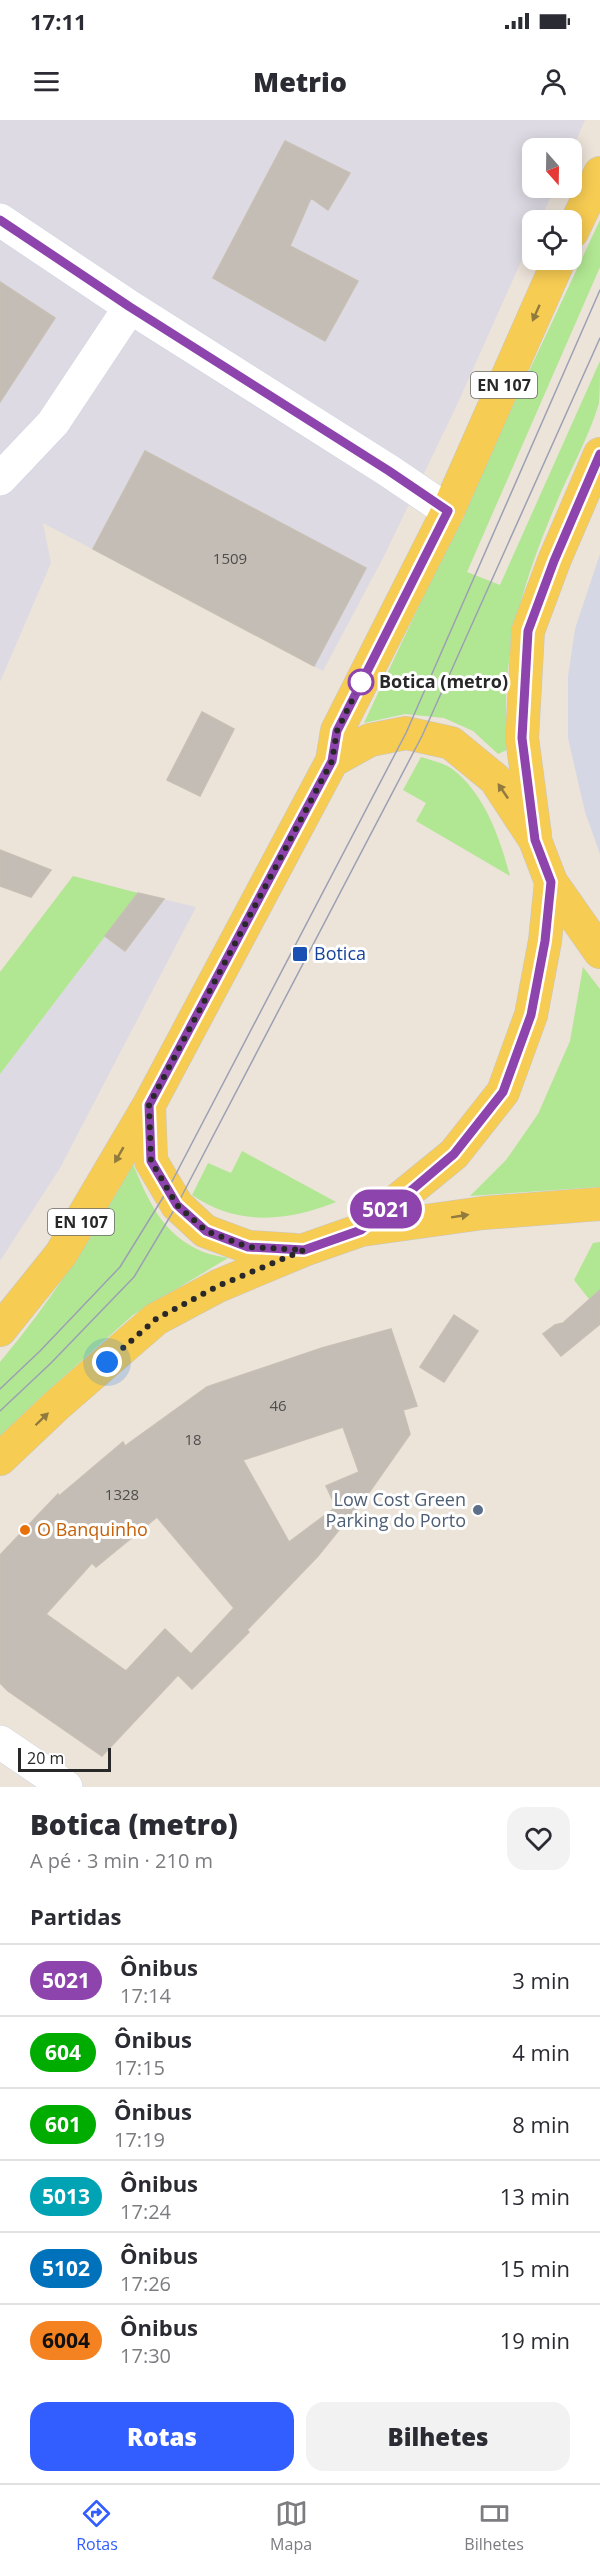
<!DOCTYPE html>
<html lang="pt">
<head>
<meta charset="utf-8">
<style>
	:root { --surface:#fff; --page:#f2f2f3; --text:#2b2b33; --muted:#7c7c81; --line:#e1e1e2; --accent:#335eff }
	body { margin:0; font-family:"Open Sans",sans-serif; background:var(--page); color:var(--text); height:100vh; display:flex; flex-direction:column; font-size:22px; white-space:nowrap }
	* { box-sizing:border-box; margin:0 }
	p { font-size:20px; color:var(--muted) }
	.icon { flex:none; width:33px; height:33px; fill:none; stroke:currentColor; stroke-width:2; stroke-linecap:round; stroke-linejoin:round }
	.map { position:relative; height:1667px; overflow:hidden }
	.sheet { display:flex; flex-direction:column; background:var(--surface); flex:1 }
	.sheet>* { flex:none }
	.badge { padding:0 12px; border-radius:20px; font-size:21px; line-height:39px }
	.needle { width:39px; rotate:160deg }
	.buttons { position:absolute; left:522px; top:18px; display:grid; gap:12px }
	.buttons a { display:grid; place-items:center; width:60px; height:60px; border-radius:12px; background:var(--surface); box-shadow:0 3px 15px #0003; font-size:30px }
	.scale { position:absolute; left:18px; bottom:15px; width:93px; box-sizing:border-box; padding-left:6px; border:3px solid #282828; border-top:0; font-size:16px; line-height:21px; white-space:nowrap; color:#282828; -webkit-text-stroke:4px #fff; paint-order:stroke }
	.you { position:absolute; width:30px; height:30px; margin:-15px; border:4px solid #fff; border-radius:50%; background:#1a73e8; box-shadow:0 0 0 9px #1a73e833 }
	.map>.badge { position:absolute; translate:-50% -50%; box-shadow:0 0 0 3px #fff }
	h2 { padding:0 30px; font-size:22px; line-height:54px }
	.round { display:grid; place-items:center; flex:none; width:63px; height:63px; border-radius:18px; background:var(--page) }
	.head { display:flex; align-items:center; justify-content:space-between; height:102px; padding:0 30px }
	h1 { font-size:28px; font-weight:800; line-height:45px }
	.action { display:flex; gap:12px; margin-top:auto; padding:12px 30px }
	.action a { flex:1; height:69px; border-radius:18px; background:var(--accent); color:#fff; font-size:24px; font-weight:800; line-height:69px; text-align:center }
	.action a+a { background:var(--page); color:var(--text) }
	ul { padding:0; list-style:none }
	li { display:flex; align-items:center; gap:18px; height:72px; padding:0 30px; border-top:2px solid var(--line) }
	li div { flex:1 }
	li b { display:block; font-size:22px }
	li em { font-style:normal }
	li .badge { min-width:66px; font-weight:700; text-align:center }
	.status { display:flex; justify-content:space-between; align-items:center; height:42px; padding:0 30px; background:var(--surface); direction:ltr }
	.status svg { height:16px; fill:currentColor }
	header { display:flex; justify-content:space-between; align-items:center; height:78px; padding:0 30px; background:var(--surface); font-size:27px; font-weight:800 }
	.dock { display:flex; justify-content:space-around; align-items:center; height:84px; border-top:2px solid var(--line); background:var(--surface); font-size:16px; color:var(--muted) }
	.dock a { display:grid; justify-items:center; gap:3px }
	.dock .current { color:var(--accent) }
	.map>svg:first-child { display:block }
</style>
</head>
<body>
<div class="status"><b>17:11</b><svg viewBox="0 0 49 12"><path d="M0 12V9h3v3zM5 12V6h3v6zM10 12V3h3v9zM15 12V0h3v12zM26 1h20v11H26zM47 4h2v5h-2z"/></svg></div>
<header><svg class="icon" aria-label="menu" viewBox="0 0 24 24"><path d="M4 6h16M4 12h16M4 18h16"/></svg>Metrio<svg class="icon" aria-label="person" viewBox="0 0 24 24"><circle cx="12" cy="8" r="4"/><path d="M4 21q1-7 8-7t8 7"/></svg></header>
<div class="map">
<svg width="600" height="1667" viewBox="0 0 600 1667">
	<rect width="100%" height="100%" fill="#ece3d9"/>
	<path fill="#dddae3" d="M0,0H585L572,30V28H532V68H555L540,100H532V117L456,287L384,436L323,551L43,403L51,443L0,562Z
		M138,773L196,787L60,1048L0,1141V954Z"/>
	<path fill="#d5d8e4" d="M600,434V734L585,692L568,618V556L575,509Z"/>
	<path fill="#b1e692" d="M600,100V147L467,452L500,465L600,241C600,254 600,271 599,283C590,315 569,352 556,384C523,461 497,544 509,629L498,634L473,611L444,598L405,594L364,603Z
		M421,637C430,640 443,643 451,648C484,672 500,718 510,756L416,701L426,683L403,670Z
		M73,756L138,773L0,954V852Z
		M583,847L600,869V1067L470,1076L506,1040L538,994L570,921Z
		M242,1031L336,1082C286,1102 237,1106 192,1075L208,1043L231,1053Z
		M133,1044C148,1080 162,1114 201,1131C209,1135 220,1136 228,1138L133,1195L41,1277L0,1316V1242C52,1180 94,1114 133,1044Z
		M600,1122V1193L574,1160L593,1123Z"/>
	<path fill="#c3bdb6" stroke="#c7bfb3" stroke-width="1.5" fill-rule="evenodd" d="M285,21L350,53L328,90L311,78L290,126L358,161L325,221L213,158Z
		M0,162L55,198L0,282Z
		M145,331L366,448L314,546L93,429Z
		M202,592L234,609L200,676L167,660Z
		M0,730L51,750L31,777L0,766Z
		M138,773L164,779L125,831L105,816Z
		M600,1170V1204L561,1236L543,1214L555,1205L563,1203Z
		M454,1195L478,1211L444,1262L420,1247Z
		M391,1209L417,1286L403,1290L410,1314L368,1374L318,1436L247,1510L249,1512L192,1569L178,1555L102,1636L8,1571L0,1563V1435L58,1374L59,1376L123,1322L125,1326L207,1267L322,1228ZM343,1307L359,1352L326,1366L336,1387L289,1422L243,1340ZM157,1397L234,1488L191,1534L165,1509L126,1551L46,1494L92,1443L96,1447Z"/>
	<g fill="none" stroke-linecap="round" stroke-linejoin="round">
		<g stroke="#ced3e2" stroke-width="34">
			<path id="minor" d="M0,100L130,187L389,351L448,391
				M0,359L53,303L130,187
				M0,1622L66,1667"/>
		</g>
		<g stroke="#c7c7c7" stroke-width="34">
			<path id="major" d="M572,112L600,53
				M535,715L522,618L528,511L554,441L600,334
				M551,762L600,832
				M149,985L151,1041L177,1085L205,1111L248,1127L295,1130
				M361,1110L483,1093L600,1084
				M0,1210L61,1134L149,985L332,641L337,611L448,391L559,140
				M0,1339L57,1285L156,1199L218,1166L304,1130L361,1110L454,1034L503,972L531,895L545,821L551,762L535,720L495,659L451,623L406,613L370,620L332,641"/>
		</g>
		<use href="#minor" stroke="#fff" stroke-width="33"/>
		<use href="#major" stroke="#f7cc53" stroke-width="33"/>
		<path stroke="#9ca0b4" stroke-width="1.5" d="M0,1269L40,1231L120,1147L167,1071L406,613L600,170
			M0,1291L51,1243L134,1157L177,1085L422,616L600,218"/>
	</g>
	<defs><path id="oneway-solid" d="M-6-.8H1V-3.2L6.5 0L1 3.2V.8H-6Z" transform="scale(1.5)"/></defs>
	<g fill="#907a3e">
		<use href="#oneway-solid" transform="translate(536 193) rotate(114)"/>
		<use href="#oneway-solid" transform="translate(503 671) rotate(-124)"/>
		<use href="#oneway-solid" transform="translate(119 1035) rotate(120)"/>
		<use href="#oneway-solid" transform="translate(460 1096) rotate(-9)"/>
		<use href="#oneway-solid" transform="translate(42 1299) rotate(-44)"/>
	</g>
	<g fill="none" stroke-linecap="round" stroke-linejoin="round">
		<g stroke="#fff" stroke-width="14">
			<path id="line" d="M0,100L130,187L389,351L448,391L337,611L332,641L149,985L151,1041L177,1085L206,1111L248,1127L304,1130L361,1110L414,1068L454,1034L503,972L531,895L545,821L551,762L535,720L522,618L528,511L554,441L600,334"/>
		</g>
		<use href="#line" stroke="#8e44ad" stroke-width="9"/>
		<path stroke="#282828" stroke-width="6" stroke-dasharray="0 10.8" d="M107,1242L156,1199L218,1166L304,1130L248,1127L206,1111L177,1085L151,1041L149,985L332,641L337,611L361,562"/>
	</g>
	<circle fill="#fff" stroke="#8e44ad" stroke-width="3" cx="361" cy="562" r="12"/>
	<rect fill="#1a4fb4" stroke="#fff" stroke-width="2" x="292" y="826" width="16" height="16" rx="3"/>
	<circle fill="#5c6f8a" stroke="#fff" stroke-width="2" cx="478" cy="1390" r="6"/>
	<circle fill="#e8710a" stroke="#fff" stroke-width="2" cx="25" cy="1410" r="6"/>
	<g text-anchor="middle" stroke-width="6" stroke-linejoin="round" paint-order="stroke">
		<g font-size="15" fill="#4f4d4c">
			<text x="230" y="444">1509</text>
			<text x="278" y="1291">46</text>
			<text x="193" y="1325">18</text>
			<text x="122" y="1380">1328</text>
		</g>
		<g fill="#fff" stroke="#686868" stroke-width="1.5">
			<rect x="471" y="252" width="66" height="26" rx="4.5"/>
			<rect x="48" y="1089" width="66" height="26" rx="4.5"/>
		</g>
		<g font-size="16" font-weight="bold" fill="#282828">
			<text x="504" y="271">EN 107</text>
			<text x="81" y="1108">EN 107</text>
		</g>
		<g font-size="18" font-weight="bold" fill="#282828" stroke="#fff" text-anchor="start">
			<text x="379" y="568">Botica (metro)</text>
		</g>
		<g font-size="18" fill="#164399" stroke="#fff" text-anchor="start">
			<text x="314" y="840">Botica</text>
		</g>
		<g font-size="18" fill="#4e5e75" stroke="#fff" text-anchor="end">
			<text x="466" y="1386">Low Cost Green<tspan x="466" dy="21">Parking do Porto</tspan></text>
		</g>
		<g font-size="18" fill="#c56008" stroke="#fff" text-anchor="start">
			<text x="37" y="1416">O Banquinho</text>
		</g>
	</g>
</svg>
<div class="buttons">
<a><svg class="needle" viewBox="-14 -14 28 28"><path d="M0-13l5 13h-10z" fill="#e53935"/><path d="M0 13l5-13h-10z" fill="#7c7c81"/></svg></a>
<a><svg class="icon" aria-label="locate" viewBox="0 0 24 24"><circle cx="12" cy="12" r="6"/><path d="M12 2v4M12 18v4M2 12h4M18 12h4"/></svg></a>
</div>
<div class="scale">20 m</div>
<div class="you" style="left:107px;top:1242px"></div>
<b class="badge" style="left:386px;top:1089px;background:#8e44ad;color:#fff">5021</b>
</div>
<section class="sheet">
<div class="head"><div><h1>Botica (metro)</h1><p>A pé · 3 min · 210 m</p></div><a class="round"><svg class="icon" aria-label="heart" viewBox="0 0 24 24"><path d="M12 20l-8-8c-3-5 5-10 8-4 3-6 11-1 8 4z"/></svg></a></div>
<h2>Partidas</h2>
<ul>
<li><span class="badge" style="background:#8e44ad;color:#fff">5021</span><div><b>Ônibus</b><p>17:14</p></div><em>3 min</em></li>
<li><span class="badge" style="background:#00ac00;color:#fff">604</span><div><b>Ônibus</b><p>17:15</p></div><em>4 min</em></li>
<li><span class="badge" style="background:#00ac00;color:#fff">601</span><div><b>Ônibus</b><p>17:19</p></div><em>8 min</em></li>
<li><span class="badge" style="background:#00a3b4;color:#fff">5013</span><div><b>Ônibus</b><p>17:24</p></div><em>13 min</em></li>
<li><span class="badge" style="background:#0072bc;color:#fff">5102</span><div><b>Ônibus</b><p>17:26</p></div><em>15 min</em></li>
<li><span class="badge" style="background:#f58220;color:#111">6004</span><div><b>Ônibus</b><p>17:30</p></div><em>19 min</em></li>
</ul>
<div class="action"><a>Rotas</a><a>Bilhetes</a></div>
</section>
<nav class="dock">
<a class="current"><svg class="icon" aria-label="directions" viewBox="0 0 24 24"><path d="M12 3l9 9-9 9-9-9zM9 14v-3h6M13 9l2 2-2 2"/></svg>Rotas</a>
<a><svg class="icon" aria-label="map" viewBox="0 0 24 24"><path d="M3 6l6-2 6 2 6-2v14l-6 2-6-2-6 2zM9 4v14M15 6v14"/></svg>Mapa</a>
<a><svg class="icon" aria-label="tickets" viewBox="0 0 24 24"><path d="M3 7h18v10H3zM15 7v10"/></svg>Bilhetes</a>
</nav>
</body>
</html>
